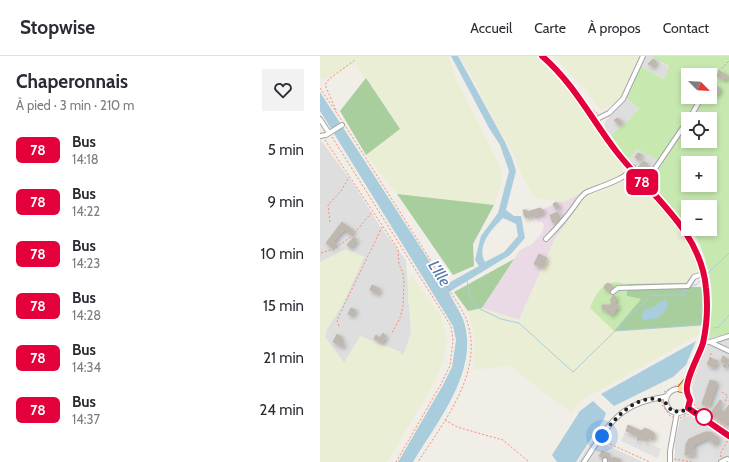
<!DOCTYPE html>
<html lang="fr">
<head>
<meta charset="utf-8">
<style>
	:root { --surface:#fff; --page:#f2f2f3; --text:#2b2b33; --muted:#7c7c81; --line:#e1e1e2 }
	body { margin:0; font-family:Cabin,sans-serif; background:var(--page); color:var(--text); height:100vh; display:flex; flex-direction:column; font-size:15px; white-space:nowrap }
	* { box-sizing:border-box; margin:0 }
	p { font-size:13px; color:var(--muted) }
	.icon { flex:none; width:22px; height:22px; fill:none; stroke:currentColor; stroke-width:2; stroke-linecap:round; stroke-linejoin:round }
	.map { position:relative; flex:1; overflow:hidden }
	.details { display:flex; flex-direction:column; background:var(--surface); width:320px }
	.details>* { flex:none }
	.badge { padding:0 8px; border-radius:6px; font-size:14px; line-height:26px }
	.needle { width:26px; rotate:114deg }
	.controls { position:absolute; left:361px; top:12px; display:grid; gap:8px }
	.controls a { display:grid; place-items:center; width:36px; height:36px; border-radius:0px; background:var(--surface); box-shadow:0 2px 6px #0003; font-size:20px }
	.you { position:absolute; width:20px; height:20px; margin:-10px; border:3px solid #fff; border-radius:50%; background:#1a73e8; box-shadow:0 0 0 6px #1a73e833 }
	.map>.badge { position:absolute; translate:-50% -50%; box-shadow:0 0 0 2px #fff }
	.round { display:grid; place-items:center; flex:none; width:42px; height:42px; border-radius:0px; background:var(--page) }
	.overview { display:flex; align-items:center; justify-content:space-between; height:68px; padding:0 16px }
	h1 { font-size:19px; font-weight:700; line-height:30px }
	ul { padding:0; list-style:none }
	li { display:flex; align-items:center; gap:12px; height:52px; padding:0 16px }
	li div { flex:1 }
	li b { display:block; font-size:15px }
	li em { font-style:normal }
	li .badge { min-width:44px; font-weight:700; text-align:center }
	header { display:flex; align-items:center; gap:24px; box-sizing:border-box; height:56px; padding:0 20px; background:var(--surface); border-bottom:1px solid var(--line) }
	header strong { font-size:19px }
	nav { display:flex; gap:22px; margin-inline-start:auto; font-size:14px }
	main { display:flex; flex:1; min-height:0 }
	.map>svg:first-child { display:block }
</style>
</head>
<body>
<header>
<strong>Stopwise</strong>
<nav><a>Accueil</a><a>Carte</a><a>À propos</a><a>Contact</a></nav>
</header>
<main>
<section class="details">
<div class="overview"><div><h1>Chaperonnais</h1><p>À pied · 3 min · 210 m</p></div><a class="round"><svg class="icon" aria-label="heart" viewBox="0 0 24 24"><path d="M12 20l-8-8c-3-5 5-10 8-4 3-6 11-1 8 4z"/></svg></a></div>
<ul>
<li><span class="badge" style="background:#e4003a;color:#fff">78</span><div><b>Bus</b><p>14:18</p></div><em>5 min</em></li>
<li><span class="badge" style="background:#e4003a;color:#fff">78</span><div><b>Bus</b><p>14:22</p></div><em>9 min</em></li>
<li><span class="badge" style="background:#e4003a;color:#fff">78</span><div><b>Bus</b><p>14:23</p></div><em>10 min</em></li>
<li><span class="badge" style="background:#e4003a;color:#fff">78</span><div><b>Bus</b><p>14:28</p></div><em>15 min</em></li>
<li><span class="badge" style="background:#e4003a;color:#fff">78</span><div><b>Bus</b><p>14:34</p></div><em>21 min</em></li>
<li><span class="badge" style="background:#e4003a;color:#fff">78</span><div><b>Bus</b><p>14:37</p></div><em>24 min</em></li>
</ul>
</section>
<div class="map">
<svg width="409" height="406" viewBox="0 0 409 406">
	<defs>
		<filter id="shadow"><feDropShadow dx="2" dy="2" stdDeviation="2" flood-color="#0004"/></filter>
	</defs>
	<rect width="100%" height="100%" fill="#f1eee8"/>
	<path fill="#dfdede" d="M324,0H331L349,11L344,23L320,10Z
		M305,42L319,53L310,63L291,79L285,72V66Z
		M0,83L35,130L59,169L86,204L91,277L85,295L82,300L80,296L66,290L25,308L5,281L7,273L21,251L44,201L27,193L0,206Z
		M317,93L340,105L326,123L308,104Z
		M409,278V406H355V385L360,364L364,361L370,360L376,348L372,332L388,282Z
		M274,382L282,387L323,406H258Z"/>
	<path fill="#eadae5" d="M259,138L266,139L235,183L199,264L162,252L200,194L212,188L222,177L224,169L221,165L219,167L214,160L224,157L223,154L236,146H243Z"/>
	<path fill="#eaeed4" d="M0,0H128L137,25L181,112L182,124L174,149L77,138L46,99L80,73L35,8L3,24L0,20Z
		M139,0H217L236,16L257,42L302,108V114L299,119L243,146L215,142L205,126L192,95L175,66L156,28Z
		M233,0H321L305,33L298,45L281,55L264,32Z
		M313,120L354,164L364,179L376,201L380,215L367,227L307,228L294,275L379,270V279L260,345L252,357L236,346L190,310L153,314L154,280L148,255L162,252L199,264L235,183L266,139L283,134Z
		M27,193L44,201L21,251L7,273L5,281L24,307L40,280L80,296L82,300L85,295L91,277V258L88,245V224L92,220L121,260L127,281L124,304L113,329L67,406H0V206Z"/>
	<path fill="#c7e9b0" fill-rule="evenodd" d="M331,0H409V278L388,282C390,269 392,255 392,241C392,223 383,187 370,173H390V151H368V170L332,128V123L343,107L317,93L308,104L291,79L310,63L319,53L305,41L320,10L344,23L349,10ZM368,19H390V41H368ZM368,63H390V85H368ZM368,107H390V129H368Z
		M296,226L307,228V240L321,243L294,275L270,252C276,238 280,229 296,226Z"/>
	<path fill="#a8ce9e" d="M46,22L80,73L46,99L20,55Z
		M77,138L174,149L153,188L154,210L133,219Z
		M194,203L162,252L148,255L134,236Z
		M367,227L373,231H383L385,254L383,269L294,275L321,243L307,240V228Z"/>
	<path fill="#e1e1e1" d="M305,376L316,381L315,384L325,389L327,386L341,393L337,402L301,385Z
		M386,394L394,395L393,398L396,399V404L399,401L404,406H379L380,396L385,397Z"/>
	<path fill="#aacddd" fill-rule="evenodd" d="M131,0H138L185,86L192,102L196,115L186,154L194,160H201L205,182L190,199L129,236C133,245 139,254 143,263C161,313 117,366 93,406H78L123,329L132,311L136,284L133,270L0,55V36L125,229L159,210L155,204L161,180L178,157L189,115L180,89L169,72ZM183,162L196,168L198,180L184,196L165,206C156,189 172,173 183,162Z
		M346,243L348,249L343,258L338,262L324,264L321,261L324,254L335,250Z
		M376,285L366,309L353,321L294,350L281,338Z
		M273,345L286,357L284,363L256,406H237L232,399L260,355Z"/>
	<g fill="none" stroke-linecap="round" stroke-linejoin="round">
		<path stroke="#aacddd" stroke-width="1" d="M388,217L409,197
			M147,225L150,240L156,251L181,263L199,267L253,316L295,275L382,269
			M373,229H376L382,223
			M393,272L399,271L409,259
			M296,274L308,259L316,255L331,239H365L364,232"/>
	</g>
	<path fill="#beb8b1" stroke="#c2b7aa" filter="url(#shadow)" d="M333,3L336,5L334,11L328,8Z
		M400,15L409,21L407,23L405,22L404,24L397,20Z
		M396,30L401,33L397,39L393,37Z
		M298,62L302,66L299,69L294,64Z
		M318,97L322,99L318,104L315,101Z
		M323,105L328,108L322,117L317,113Z
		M236,146L240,151L236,153L233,148Z
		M220,152L223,154L224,157L206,162L204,159L203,154H207V156Z
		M238,156L241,164L233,167L230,159Z
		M22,166L34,175L31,179L26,174L22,175L14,185L16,187L12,192L6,187Z
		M34,181L37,184L31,192L27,189Z
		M219,198L227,202L223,212L214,208Z
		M284.5 231a3.5 3.5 0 1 1 7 0a3.5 3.5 0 1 1-7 0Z
		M52,229L60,233L58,238L50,234Z
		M294,239L297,242L294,247L299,250L291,260L289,258L291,256L288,254L286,255L282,253V249H291L292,246L290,244Z
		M31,252L36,254L32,260L28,258Z
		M63,277L66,280L62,287L54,283L56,279L60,282Z
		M17,278L22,281L20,285L24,287L23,291L13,286Z
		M403,300L409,304L406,312L403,310L405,308L401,305Z
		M390,302L398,305L394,312L387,308Z
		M390,324L397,326L389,350L382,348Z
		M400,344L402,346L398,352L404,356L409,349V366L406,369L390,358Z
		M308,369L321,375L325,372L331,375L335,378L333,384L328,382L325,385L321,382L318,385L317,384L318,381L306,375Z
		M385,376H391L399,382L395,389L387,382L373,389L374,399H365L366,388L369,383Z
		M282,395L290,398L287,404L279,400Z
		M294,401L301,404L299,406H289Z"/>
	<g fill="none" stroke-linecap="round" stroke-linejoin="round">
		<g stroke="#a5a5a5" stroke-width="6">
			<path id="minor" d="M0,63L9,77
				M369,63L382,41
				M275,64L289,57L303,43L323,0
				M0,80L6,79L22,69
				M324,129L368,64
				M226,183C239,170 248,160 258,145C261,141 263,138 267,136C278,131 308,123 313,111
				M293,236L298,232L368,230L374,221L383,218
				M383,285L390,286L409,280
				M390,286L409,295
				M346 345a12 12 0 1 1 24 0a12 12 0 1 1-24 0Z
				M368,352L409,380
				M264,406C289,369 297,348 344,341L348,339
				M285,406V404
				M350,406V395L357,356
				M401,406L407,403L409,404"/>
		</g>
		<g stroke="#987405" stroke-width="7">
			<path id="major" d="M222,0C255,29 270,61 296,95C329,139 377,172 386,230C389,251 387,276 380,296C375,310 368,322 367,336
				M360,333L368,323"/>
		</g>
		<path stroke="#f58c74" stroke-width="1" stroke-dasharray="2 2" stroke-linecap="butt" d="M390,29L399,15L409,5
			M0,32L22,65
			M16,54L5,29L9,23L35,4
			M273,54L278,58
			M26,71L132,238C137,246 142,254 146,262C166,315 124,365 98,406
			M12,81L131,270L133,284L130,310L121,328L76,406
			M5,84L78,193L79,208L83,217L84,226L83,250L80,262L72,277
			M10,166L8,149L21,135L29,121
			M1,197L14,193L32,180L52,156
			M19,270L17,264L62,171
			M390,303L391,297
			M344,336L359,328
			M371,336L376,353
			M402,336L408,340L405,344L409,345
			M342,345V349L350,360L353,361
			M377,352L409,374
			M360,362L369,358
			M125,364L137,371L183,384L209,406
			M283,385L330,406
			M401,401L400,398L408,384
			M354,403L372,406"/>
		<use href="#minor" stroke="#fff" stroke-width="4"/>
		<use href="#major" stroke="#f9dba4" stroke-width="5"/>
	</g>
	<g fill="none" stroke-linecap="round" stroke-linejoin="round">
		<g stroke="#fff" stroke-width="9">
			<path id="line" d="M222,0C255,29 270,61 296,95C329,138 381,174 386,232C388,250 387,269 383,287C379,300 365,323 367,335C367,338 369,341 370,344L368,352L409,380"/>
		</g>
		<use href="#line" stroke="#e4003a" stroke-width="6"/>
		<path stroke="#212121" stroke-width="4" stroke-dasharray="0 7.2" d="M282,380C293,363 321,333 344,346C348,348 349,352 352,355L361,356L368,352L384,361"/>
	</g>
	<circle fill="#fff" stroke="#e4003a" stroke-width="2" cx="384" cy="361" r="8"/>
	<g text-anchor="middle" stroke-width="3.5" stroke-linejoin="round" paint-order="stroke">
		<g font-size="16" font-style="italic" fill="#4f77ae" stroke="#fff">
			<text transform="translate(120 217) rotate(58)" y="6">L'Ille</text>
		</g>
	</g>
</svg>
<div class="controls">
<a><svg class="needle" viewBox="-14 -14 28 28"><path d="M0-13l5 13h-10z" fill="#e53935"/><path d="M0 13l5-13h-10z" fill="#7c7c81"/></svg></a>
<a><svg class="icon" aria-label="locate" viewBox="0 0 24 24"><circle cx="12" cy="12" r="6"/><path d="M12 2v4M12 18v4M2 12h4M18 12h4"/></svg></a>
<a>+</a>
<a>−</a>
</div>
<div class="you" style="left:282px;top:380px"></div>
<b class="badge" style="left:322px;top:126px;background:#e4003a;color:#fff">78</b>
</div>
</main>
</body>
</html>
